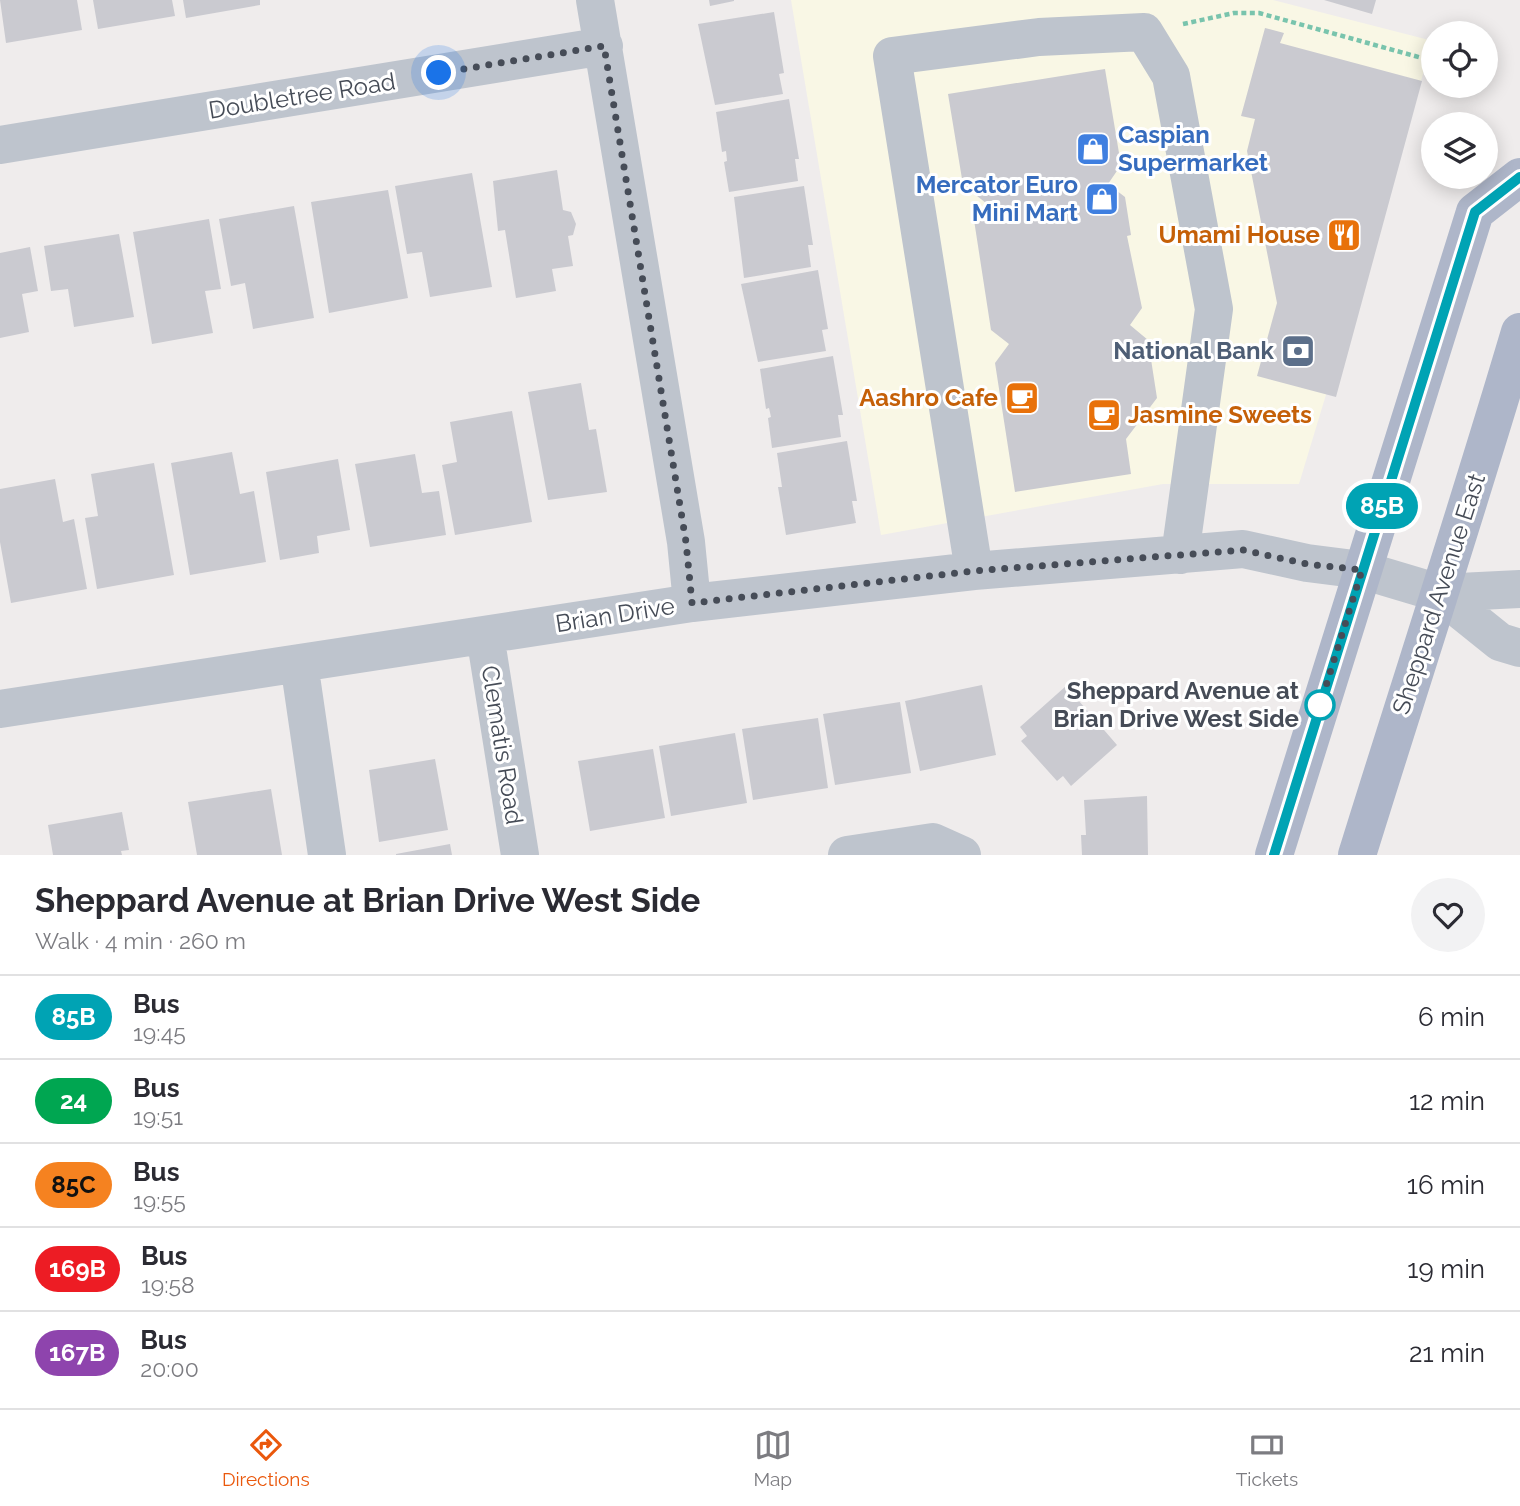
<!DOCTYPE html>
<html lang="en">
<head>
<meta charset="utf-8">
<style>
	:root { --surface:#fff; --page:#f2f2f3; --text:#2b2b33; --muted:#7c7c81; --line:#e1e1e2; --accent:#ea580c }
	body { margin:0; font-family:Raleway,sans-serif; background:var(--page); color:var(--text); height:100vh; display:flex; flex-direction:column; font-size:26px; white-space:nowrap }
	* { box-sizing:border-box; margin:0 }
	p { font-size:23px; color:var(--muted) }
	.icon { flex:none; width:38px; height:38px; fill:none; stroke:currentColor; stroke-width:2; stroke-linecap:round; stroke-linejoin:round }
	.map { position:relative; height:855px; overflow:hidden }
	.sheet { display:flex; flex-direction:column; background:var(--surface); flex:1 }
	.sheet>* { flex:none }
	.badge { padding:0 14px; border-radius:23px; font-size:24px; line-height:46px }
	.tools { position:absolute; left:1421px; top:21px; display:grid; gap:14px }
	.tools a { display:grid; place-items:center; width:77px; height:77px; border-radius:50%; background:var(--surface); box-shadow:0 4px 18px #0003; font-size:35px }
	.you { position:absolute; width:35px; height:35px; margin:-18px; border:5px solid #fff; border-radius:50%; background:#1a73e8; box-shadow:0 0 0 10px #1a73e833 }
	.map>.badge { position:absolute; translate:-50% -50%; box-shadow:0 0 0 4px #fff }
	.round { display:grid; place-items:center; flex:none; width:74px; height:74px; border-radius:37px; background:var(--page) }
	.head { display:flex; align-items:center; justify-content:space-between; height:119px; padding:0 35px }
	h1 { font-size:33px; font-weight:700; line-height:52px }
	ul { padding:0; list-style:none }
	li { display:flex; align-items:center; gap:21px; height:84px; padding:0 35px; border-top:2px solid var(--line) }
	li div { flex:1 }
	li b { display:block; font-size:26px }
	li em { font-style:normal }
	li .badge { min-width:77px; font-weight:700; text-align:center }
	.menu { display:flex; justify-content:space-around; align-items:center; height:98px; border-top:2px solid var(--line); background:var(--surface); font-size:19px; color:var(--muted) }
	.menu a { display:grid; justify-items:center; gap:4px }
	.menu .active { color:var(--accent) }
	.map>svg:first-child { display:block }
</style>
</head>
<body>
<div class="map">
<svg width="1520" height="855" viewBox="0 0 1520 855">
	<rect width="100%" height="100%" fill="#efecec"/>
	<path fill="#f9f7e5" d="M791,0H1273L1433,41L1299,484H1163L881,535Z"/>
	<path fill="#cacad0" d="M0,0H77L82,30L6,43Z
		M93,0H172L175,16L98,29Z
		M183,0H260V5L186,18Z
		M709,0H734V1L710,6Z
		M1324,0H1376L1372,14Z
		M774,12L784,73L779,74L783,94L715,105L698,24Z
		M1265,28L1284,33L1280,43L1422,81L1336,397L1257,376L1277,303L1247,151L1255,119L1241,116Z
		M1105,69L1121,165L1108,184L1125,197L1131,235L1127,236L1142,308L1130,325L1148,340L1157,398L1126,439L1131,474L1015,492L995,363L1009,344L991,330L974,220L986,203L963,185L948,94Z
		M789,99L799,159H795L798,181L729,192L724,162L727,161L726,151L722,152L716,112Z
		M557,170L563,210L571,212L576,224L573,235L568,236L573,266L552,269L556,291L516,298L505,230L498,231L493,181Z
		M472,173L492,287L430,297L422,252L407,254L395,186Z
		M804,186L813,245H808L811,267L744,278L734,197Z
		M388,190L408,298L329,313L311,202Z
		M294,206L314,318L253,329L245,283L231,286L219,219Z
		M209,219L221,289L205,291L213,333L152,344L133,232Z
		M119,234L134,317L74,327L68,289L51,291L44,246Z
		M30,247L38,291L22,294L29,332L0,338V253Z
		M818,270L828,329L822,330L826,351L758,362L741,284Z
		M833,356L843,415H838L841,437L772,448L768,418L771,417L769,408L766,409L760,369Z
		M581,383L589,430L596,429L607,492L548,500L528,392Z
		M512,411L532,522L455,535L442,465L457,462L450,422Z
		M847,441L857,501H852L856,523L786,535L778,487H782L777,453Z
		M232,452L240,494L254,491L266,562L190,575L171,463Z
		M415,454L422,493L439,491L446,535L370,547L355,464Z
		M338,459L350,530L317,536L319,553L280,560L266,472Z
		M154,463L174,575L97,589L85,518L98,516L91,474Z
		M55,479L63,522L74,519L87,589L11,603L0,542V489Z
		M982,685L996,755L920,771L905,701Z
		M1066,686L1117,745L1071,786L1063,776L1057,781L1021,741L1027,736L1020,727Z
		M900,702L911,773L835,785L823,714Z
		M818,718L828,788L753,800L742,729Z
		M735,733L747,803L671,816L659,746Z
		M653,749L665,818L590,831L578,761Z
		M435,759L448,830L379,842L369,770Z
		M271,789L282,855H197L188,802Z
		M1147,796L1148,855H1082L1081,835H1086L1084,800Z
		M122,812L129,850L121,851L122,855H53L48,825Z
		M450,844L452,855H396V854Z"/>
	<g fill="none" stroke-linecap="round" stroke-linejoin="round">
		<path stroke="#79c4ad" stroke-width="4.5" stroke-dasharray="5 3.5" stroke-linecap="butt" d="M1183,24L1234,13H1259L1433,61"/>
		<path stroke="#bec4cd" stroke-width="38" d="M595,0L686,542L692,603
			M0,145L604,46
			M974,571L892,56L1039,37L1144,32L1171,76L1214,309L1180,555
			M1439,593L1500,642L1520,648
			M485,635L520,855
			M299,663L327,855
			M0,709L692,603L974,571L1243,549L1307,563L1362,570L1439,593L1520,589
			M847,855L933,842L962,855"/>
		<path stroke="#aeb6c9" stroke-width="38" d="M1274,855L1475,212L1520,177
			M1357,855C1411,681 1468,508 1520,332"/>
	</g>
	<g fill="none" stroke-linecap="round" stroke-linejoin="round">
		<g stroke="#fff" stroke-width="16">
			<path id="line" d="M1274,855L1475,212L1520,177"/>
		</g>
		<use href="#line" stroke="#00a3b4" stroke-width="10"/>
		<path stroke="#464c57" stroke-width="7" stroke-dasharray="0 12.6" d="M439,73L604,46L686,542L692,603L974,571L1243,550L1307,564L1362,570L1320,705"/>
	</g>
	<defs>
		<g id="shop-square" transform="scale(1.75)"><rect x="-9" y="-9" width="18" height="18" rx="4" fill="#3f7fe0" stroke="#fff"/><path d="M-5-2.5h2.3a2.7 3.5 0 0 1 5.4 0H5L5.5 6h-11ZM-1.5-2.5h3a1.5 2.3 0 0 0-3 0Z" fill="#fff"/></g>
		<g id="restaurant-square" transform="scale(1.75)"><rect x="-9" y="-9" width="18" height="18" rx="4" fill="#e8710a" stroke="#fff"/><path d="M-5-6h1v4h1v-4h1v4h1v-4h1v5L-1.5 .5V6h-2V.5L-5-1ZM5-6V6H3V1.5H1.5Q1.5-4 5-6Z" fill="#fff"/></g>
		<g id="bank-square" transform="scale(1.75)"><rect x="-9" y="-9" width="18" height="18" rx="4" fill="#5c6f8a" stroke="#fff"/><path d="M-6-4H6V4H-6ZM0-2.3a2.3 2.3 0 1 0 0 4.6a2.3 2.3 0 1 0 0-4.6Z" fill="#fff"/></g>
		<g id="cafe-square" transform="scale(1.75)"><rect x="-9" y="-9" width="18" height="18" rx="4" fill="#e8710a" stroke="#fff"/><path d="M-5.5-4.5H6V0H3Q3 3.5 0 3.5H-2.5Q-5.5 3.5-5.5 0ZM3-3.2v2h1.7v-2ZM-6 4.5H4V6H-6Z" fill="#fff"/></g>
	</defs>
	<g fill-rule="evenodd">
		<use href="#shop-square" x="1093" y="149"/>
		<use href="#shop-square" x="1102" y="199"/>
		<use href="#restaurant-square" x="1344" y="235"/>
		<use href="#bank-square" x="1298" y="351"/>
		<use href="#cafe-square" x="1022" y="398"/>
		<use href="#cafe-square" x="1104" y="415"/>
	</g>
	<circle fill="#fff" stroke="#00a3b4" stroke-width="3.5" cx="1320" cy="705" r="14"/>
	<g text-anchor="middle" stroke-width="6" stroke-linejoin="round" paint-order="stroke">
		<g font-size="24" fill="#464c57" stroke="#fff">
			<text transform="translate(302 96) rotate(-9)" y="8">Doubletree Road</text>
			<text transform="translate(1439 594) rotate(-72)" y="8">Sheppard Avenue East</text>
			<text transform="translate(615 615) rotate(-9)" y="8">Brian Drive</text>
			<text transform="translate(502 745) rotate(81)" y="8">Clematis Road</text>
		</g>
		<g font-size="24" font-weight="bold" fill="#366cbe" stroke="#fff" text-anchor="start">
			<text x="1118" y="143">Caspian<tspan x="1118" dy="28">Supermarket</tspan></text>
			<text x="1078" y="193" text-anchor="end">Mercator Euro<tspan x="1078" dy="28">Mini Mart</tspan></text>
		</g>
		<g font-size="24" font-weight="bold" fill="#c56008" stroke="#fff" text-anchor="end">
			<text x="1320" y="243">Umami House</text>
			<text x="998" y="406">Aashro Cafe</text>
			<text x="1128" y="423" text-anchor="start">Jasmine Sweets</text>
		</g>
		<g font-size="24" font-weight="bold" fill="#4e5e75" stroke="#fff" text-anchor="end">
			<text x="1274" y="359">National Bank</text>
		</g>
		<g font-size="24" font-weight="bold" fill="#464c57" stroke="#fff" text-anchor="end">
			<text x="1299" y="699">Sheppard Avenue at<tspan x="1299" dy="28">Brian Drive West Side</tspan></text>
		</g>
	</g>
</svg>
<div class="tools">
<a><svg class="icon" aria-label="locate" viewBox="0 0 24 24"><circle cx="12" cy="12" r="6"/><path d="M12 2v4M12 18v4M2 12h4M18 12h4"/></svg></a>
<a><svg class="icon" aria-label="layers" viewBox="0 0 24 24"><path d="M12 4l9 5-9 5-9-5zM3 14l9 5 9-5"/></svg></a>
</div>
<div class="you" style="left:439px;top:73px"></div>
<b class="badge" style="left:1382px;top:506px;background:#00a3b4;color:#fff">85B</b>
</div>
<section class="sheet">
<div class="head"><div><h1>Sheppard Avenue at Brian Drive West Side</h1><p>Walk · 4 min · 260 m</p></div><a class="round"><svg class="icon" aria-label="heart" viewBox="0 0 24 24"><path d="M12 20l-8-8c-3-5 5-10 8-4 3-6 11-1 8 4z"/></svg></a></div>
<ul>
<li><span class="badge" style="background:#00a3b4;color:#fff">85B</span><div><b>Bus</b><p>19:45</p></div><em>6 min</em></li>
<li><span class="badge" style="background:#00a651;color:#fff">24</span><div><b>Bus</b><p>19:51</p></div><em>12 min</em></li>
<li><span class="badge" style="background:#f58220;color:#111">85C</span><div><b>Bus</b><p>19:55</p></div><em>16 min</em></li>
<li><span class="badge" style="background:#ed1c24;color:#fff">169B</span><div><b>Bus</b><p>19:58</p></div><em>19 min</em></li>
<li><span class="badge" style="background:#8e44ad;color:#fff">167B</span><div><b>Bus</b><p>20:00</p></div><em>21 min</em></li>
</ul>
</section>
<nav class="menu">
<a class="active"><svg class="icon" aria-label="directions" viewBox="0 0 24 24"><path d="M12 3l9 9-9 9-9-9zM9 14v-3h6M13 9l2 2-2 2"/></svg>Directions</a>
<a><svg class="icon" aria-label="map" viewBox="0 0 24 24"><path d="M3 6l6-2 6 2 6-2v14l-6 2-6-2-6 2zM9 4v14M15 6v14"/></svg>Map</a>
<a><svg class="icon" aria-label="tickets" viewBox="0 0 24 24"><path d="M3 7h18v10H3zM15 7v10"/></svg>Tickets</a>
</nav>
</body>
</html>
